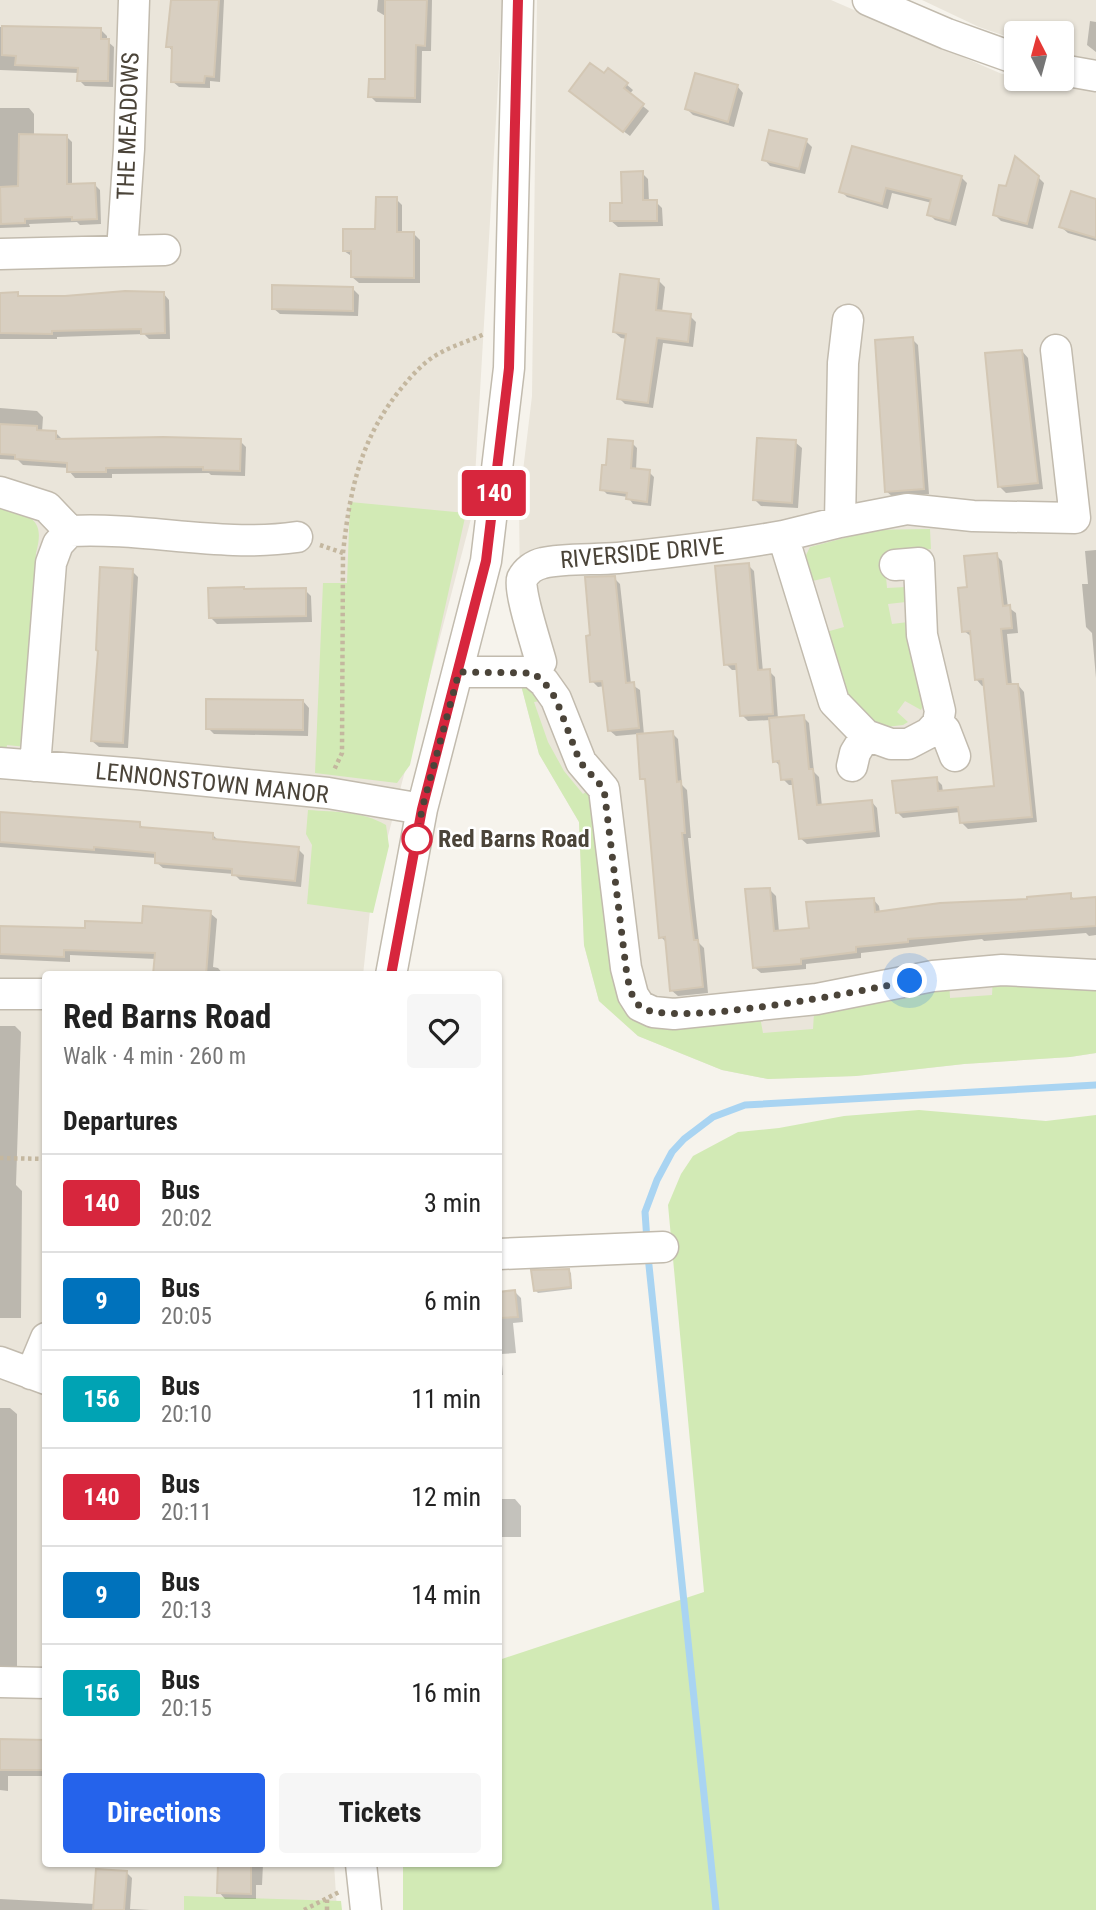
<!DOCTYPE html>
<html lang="en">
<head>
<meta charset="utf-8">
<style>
	:root { --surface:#fff; --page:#f6f6f6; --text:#222; --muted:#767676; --line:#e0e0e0; --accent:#2563eb }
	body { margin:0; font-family:"Roboto Condensed",sans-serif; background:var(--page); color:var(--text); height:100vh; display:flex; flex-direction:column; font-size:26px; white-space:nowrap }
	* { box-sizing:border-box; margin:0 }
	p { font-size:23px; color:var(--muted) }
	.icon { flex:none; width:38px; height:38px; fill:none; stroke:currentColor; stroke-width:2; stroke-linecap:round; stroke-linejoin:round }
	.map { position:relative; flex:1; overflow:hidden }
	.side { position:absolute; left:42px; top:971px; width:460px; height:896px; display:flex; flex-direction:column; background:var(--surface); border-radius:7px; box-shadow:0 2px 5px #0004 }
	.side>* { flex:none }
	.badge { padding:0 14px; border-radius:5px; font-size:24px; line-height:46px }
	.needle { width:46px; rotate:354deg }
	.buttons { position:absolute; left:1004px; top:21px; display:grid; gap:14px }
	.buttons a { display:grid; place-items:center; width:70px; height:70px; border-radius:7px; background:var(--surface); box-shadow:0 2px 5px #0004; font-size:35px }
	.you { position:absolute; width:35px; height:35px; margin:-18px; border:5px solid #fff; border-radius:50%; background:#1a73e8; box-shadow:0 0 0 10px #1a73e833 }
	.map>.badge { position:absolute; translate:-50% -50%; box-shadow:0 0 0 4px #fff }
	h2 { padding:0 21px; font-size:26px; line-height:63px }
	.round { display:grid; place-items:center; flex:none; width:74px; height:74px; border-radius:7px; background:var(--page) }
	.head { display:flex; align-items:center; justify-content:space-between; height:119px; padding:0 21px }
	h1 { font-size:33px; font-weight:700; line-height:52px }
	.action { display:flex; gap:14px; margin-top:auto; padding:14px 21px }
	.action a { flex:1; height:80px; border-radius:7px; background:var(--accent); color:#fff; font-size:28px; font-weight:700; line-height:80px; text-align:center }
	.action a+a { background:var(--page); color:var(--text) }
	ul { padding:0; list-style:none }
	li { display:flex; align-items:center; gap:21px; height:98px; padding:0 21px; border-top:2px solid var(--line) }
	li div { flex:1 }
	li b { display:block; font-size:26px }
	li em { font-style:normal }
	li .badge { min-width:77px; font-weight:700; text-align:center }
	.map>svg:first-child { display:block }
</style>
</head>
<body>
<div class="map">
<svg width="1096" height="1910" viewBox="0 0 1096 1910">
	<rect width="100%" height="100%" fill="#f6f3ec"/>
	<path fill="#eae5da" d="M0,0H503L473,511L371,901L363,975H46V1864H334L337,1910H0Z
		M537,0H831L1002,74L1017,75V79H1049L1096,84V1053L1070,1057L964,1064L856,1076L768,1079L722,1070L638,1036L599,1001L584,945L579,822L539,754L521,685L519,504L532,396Z
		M922,0H1096V63L1062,55V33H1017V40L979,27Z"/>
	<path fill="#d2eab5" d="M350,502L466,513L410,765L397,783L315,773L323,583H347Z
		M0,507C29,516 46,517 36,553L26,747L7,745L6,752H0Z
		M930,529L931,549L884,554L887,588L906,587V602L888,604L892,624L908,622L925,702L921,710L905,701L897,712L908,722L903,725L886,727L874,722L844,695L826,632L844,627L830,577L808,582L804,559L810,547L867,532V530Z
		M521,685L544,696L546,700L534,702L548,742L564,771L583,794L591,788L631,1012L760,1017L763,1033L813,1029L814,1013L949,979L950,998L992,995L993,977L1096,982V1053L1070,1057L964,1064L856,1076L768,1079L722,1070L638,1036L599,1001L584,945L579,822L539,754Z
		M308,810C336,812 362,811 386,825L389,846L373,913L307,904L312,845L306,834Z
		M919,1110L1046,1121L1096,1115V1910H403V1864H499V1660L704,1592L668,1205L681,1174L693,1156L738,1132L779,1128L844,1116Z
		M184,1896L341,1901L342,1910H184Z"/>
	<path fill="#0003" d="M172,0H224L220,82L210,81V88L179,87L172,81L173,52L168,46Z
		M378,0H432L431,51H422L421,103L376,102L370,96L387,81V17L377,11Z
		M1090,21L1096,22V52L1087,45Z
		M0,27L101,30L107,36V41L114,47L113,87L85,86L79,80V73L0,70Z
		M604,76L626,84L633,90L629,95L649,111L630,136L577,97Z
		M737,86L743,93L734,127L693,115L687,109Z
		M0,108H29L34,114V136L67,137L72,142V185L94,184L100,190L101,224L80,225L77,222L29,224L30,227L0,228Z
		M806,141L812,147L805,174L770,166L764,159Z
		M642,173L648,179L649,202H656L662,208L663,226L618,227L611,221Z
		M961,177L967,183L956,226L935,220L929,214L932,203L892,193L888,209L847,197L841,191Z
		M1038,177L1044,183L1033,229L1001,221L995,215L1007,187Z
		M396,199L402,205V234H414L420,240V283H359L352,277L353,257L344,251L377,231Z
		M1096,201V241L1068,233L1061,227Z
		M659,281L665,287L662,312L690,316L696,322L693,347L663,343L653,408L625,404L619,398L627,339L621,338L614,332Z
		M353,289L359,295L358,316L280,314L273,308Z
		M163,293L169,300L170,339H149L144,334L57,337V339H0V294H17L20,298Z
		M912,339L918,345L929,494L893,497L886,491Z
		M1022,351L1028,358L1043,489L1006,493L999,486Z
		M0,408L37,411L43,417L42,432L56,433L62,439L240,441L246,447L245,476L211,475L209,473L112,474V478H75L69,471V468L23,465L18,460L0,459Z
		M795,442L802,448L798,508L761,506L755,500Z
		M632,443L637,448L636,470L649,472L654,477L651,506L633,504L628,497L607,494L602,489Z
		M1096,550V678L1092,633L1086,627L1082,584H1088L1085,551Z
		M996,555L1002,561L1008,607L1016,613L1018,633L1007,634L1012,686L1018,685L1024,692L1037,822L968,829L961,822L960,812L903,818L897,812L936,779L942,785L943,792L996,788L986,685L982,686L976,679L972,637L964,631L969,589Z
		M748,565L754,571L763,672L769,671L775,677L778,719L803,717L809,723L814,772L819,777L822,807L871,801L877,808L880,837L807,844L800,838L794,785H789L783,779L782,768L775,761L771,720L748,721L742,715L738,670H732L726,664Z
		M132,571L138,577L128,748L99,747L92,741Z
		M614,578L620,584L631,684L640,690L644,735L672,733L678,739L682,785L687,790L691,838H688L694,898L699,943L704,948L708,993L678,996L671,990L667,943L661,937L647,783L642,778L638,734L616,736L609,730L605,686L598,687L592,681V637Z
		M305,590L311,596L312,622L217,624L211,618L245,591Z
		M303,701L309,708L308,736L214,734L208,728Z
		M0,813L139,824L145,829L213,835L219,841L298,849L304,855L301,887L240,880L234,874L163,868L156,862L157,858L0,847Z
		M770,890L776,896L779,932L811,929L873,899L879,906L880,913L1070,895L1075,900L1096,899V935L1089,936L1086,933L984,941L982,939L861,953V958L806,964V969L761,973L754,967Z
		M210,913L217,919L213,967L218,968L224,975H154L156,959L70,955V962L0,959V925L7,928L87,930L143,925Z
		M0,1026H15L21,1032L16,1185L22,1191L21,1318H0Z
		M568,1270L571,1273L572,1289L538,1293L535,1290Z
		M515,1292L521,1298L523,1322L513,1323L516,1353L501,1354L503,1375H499V1293Z
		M0,1408H10L17,1414V1670L0,1672Z
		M499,1428L502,1432V1499H515L521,1506V1537H502V1557H499Z
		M0,1740H46V1776H8V1791L0,1790Z
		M220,1864H263L262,1885H256V1899H225L219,1892Z
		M126,1872L132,1878L130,1909L150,1910H0V1899L95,1904Z"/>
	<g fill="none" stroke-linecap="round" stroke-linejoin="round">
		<path stroke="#a9d4f2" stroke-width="7" d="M647,1241L645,1212L657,1180L672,1152L684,1139L713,1117L745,1105L1096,1085
			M648,1256L716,1910"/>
	</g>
	<path fill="#d8cfc1" stroke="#d3c7b4" stroke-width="2" d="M171,0H219L214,77L205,76L204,83L171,82L172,47H166Z
		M385,0H427L425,46L416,45L415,98L368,97L369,79H385Z
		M2,26L101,28V39H109L108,81H77L78,68L15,65L16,56L2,55Z
		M590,63L604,73L608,68L628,83L624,88L644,104L623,132L569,91Z
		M695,73L738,85L728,122L685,109Z
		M769,130L807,139L799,169L762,160Z
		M19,134L67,135V184L95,183L97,219L72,220V217L25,219V223L1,224L0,187L18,186Z
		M852,146L962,176L950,221L927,215L931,199L886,188L882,204L839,192Z
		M1015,156L1039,176L1027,224L993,215L999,185L1006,186Z
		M643,171V200H657V221H610V203H622L621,172Z
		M1071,191L1096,199V238L1059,227Z
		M376,197H397V232H414V278L351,277V251H343V229H375Z
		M620,274L659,279L656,310L691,314L688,342L657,338L648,403L617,399L626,334L613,332Z
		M272,285L353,287V311L272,309Z
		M125,291L164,292L165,333L141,334V329L52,331V334L0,333V293L18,292V296H65Z
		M913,337L924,489L885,492L875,340Z
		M1022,350L1038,483L998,487L985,353Z
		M0,424L37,426V430L56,431V439L163,437L241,439L240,471L203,470V467L106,468V472H67V463L15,459V455L0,454Z
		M757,438L796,440L792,503L753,500Z
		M608,439L633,441L631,468L650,470L647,502L626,499L627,493L600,490L602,465H606Z
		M997,553L1003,606L1010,605L1012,628L1001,629L1007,684H1018L1032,817L960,823L958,807L896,813L892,781L937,777L938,791L994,786L983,679L975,680L970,631L962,632L958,588L967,587L964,556Z
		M749,563L758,670L770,669L773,714L740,716L736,664L724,665L715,566Z
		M100,567L133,569L123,743L91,741L98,651L96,650Z
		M615,576L626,683L634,682L639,728L608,731L602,681L590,682L586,636L590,635L585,577Z
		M244,587V589L306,588V616L209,618L208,588Z
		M206,699L303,700V730L206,729Z
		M804,715L809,769H813L817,805L872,800L875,831L799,839L792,779L781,780L779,761L773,762L769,718Z
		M673,731L677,782L681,781L685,833H682L688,891L694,940H698L703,987L670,991L665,937L659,938L645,779H640L637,734Z
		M0,812L140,822V827L213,833V839L299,847L295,881L232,875V869L155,863V853L94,847V850L0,842Z
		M770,888L774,931L809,928L806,902L874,898L875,912L940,903L1027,899V897L1071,893V899L1096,897V926L908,939V942L856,947V952L801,959V964L753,968L745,889Z
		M143,906L211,911L206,975H153L155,953L64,950V957L0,954V926L85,928V921L142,923Z
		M569,1269L571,1287L534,1291L531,1270Z
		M515,1290L518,1317L499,1318V1292Z
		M0,1739L46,1740V1770H0Z
		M218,1864H251V1894L217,1893Z
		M96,1869L127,1871L124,1910H93Z"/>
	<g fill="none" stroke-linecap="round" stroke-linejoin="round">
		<g stroke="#c2bbae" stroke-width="33">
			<path id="minor" d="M868,0L947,34L1017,59
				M1062,70L1096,76
				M122,251L129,149L134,0
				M0,254L165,250
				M0,492L47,507L70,531
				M840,522L907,509L973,516L1075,518L1056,350
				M783,536L840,522L843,363L848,320
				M459,672H532L544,682L556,699L581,762L604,789L626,968L633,995L640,1006L653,1012L674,1014L817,999L933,976L1002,970L1096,975
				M532,672L541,662C537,647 518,589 522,579C526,571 534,565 543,563C563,558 595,560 618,558C673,552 728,546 783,536L834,702L866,735L891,744H908L929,733L938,723L940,711L922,635L919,563L895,565
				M938,723L945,730L955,756
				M0,763L137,774L328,793L422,809
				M35,766L51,563L58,544L70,531C146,527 222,548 297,537
				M852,766L855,753L866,735
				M391,975L422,809L486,561L509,368L518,0
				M0,994H46
				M499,1254L663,1247
				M0,1362L46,1379
				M31,1374L46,1338
				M0,1682L46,1683
				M361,1864L366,1910"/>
		</g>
		<path stroke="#c4b79f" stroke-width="4.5" stroke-dasharray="3.5 3.5" stroke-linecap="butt" d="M320,545L343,553L342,753L334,770
			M343,553C350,488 361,436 404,385C414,373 426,360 440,353C454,345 470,341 484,334
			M0,1158L46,1159
			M304,1910L341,1891
			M327,1910V1898"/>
		<use href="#minor" stroke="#fff" stroke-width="30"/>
	</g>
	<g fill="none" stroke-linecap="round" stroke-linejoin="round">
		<g stroke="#fff" stroke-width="16">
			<path id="line" d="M391,975L422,809L486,561L509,368L518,0"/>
		</g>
		<use href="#line" stroke="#d7263d" stroke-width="10"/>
		<path stroke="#4b4439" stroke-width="7" stroke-dasharray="0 12.6" d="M417,839L422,809L459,672L533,673L544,682L556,699L580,762L604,789L626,968C628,980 630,999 641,1007C671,1029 867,990 910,981"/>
	</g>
	<circle fill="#fff" stroke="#d7263d" stroke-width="3.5" cx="417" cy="839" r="14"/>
	<g text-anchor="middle" stroke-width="5" stroke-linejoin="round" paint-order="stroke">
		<g font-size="24" fill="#4b4439" stroke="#fff">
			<text transform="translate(128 126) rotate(-88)" y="8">THE MEADOWS</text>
			<text transform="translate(642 553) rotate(-5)" y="8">RIVERSIDE DRIVE</text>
			<text transform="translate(212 783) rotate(6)" y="8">LENNONSTOWN MANOR</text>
		</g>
		<g font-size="24" font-weight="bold" fill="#4b4439" stroke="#fff" text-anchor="start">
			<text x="438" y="847">Red Barns Road</text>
		</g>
	</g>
</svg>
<div class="buttons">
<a><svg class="needle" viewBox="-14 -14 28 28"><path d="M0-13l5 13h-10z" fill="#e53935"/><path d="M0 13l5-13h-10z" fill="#767676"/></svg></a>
</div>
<div class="you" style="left:910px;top:981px"></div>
<b class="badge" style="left:494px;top:493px;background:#d7263d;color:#fff">140</b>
<section class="side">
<div class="head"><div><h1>Red Barns Road</h1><p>Walk · 4 min · 260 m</p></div><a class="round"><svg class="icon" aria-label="heart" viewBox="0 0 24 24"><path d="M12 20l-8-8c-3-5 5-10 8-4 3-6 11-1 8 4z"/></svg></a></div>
<h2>Departures</h2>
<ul>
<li><span class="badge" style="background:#d7263d;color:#fff">140</span><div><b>Bus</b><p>20:02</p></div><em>3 min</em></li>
<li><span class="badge" style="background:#0072bc;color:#fff">9</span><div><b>Bus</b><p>20:05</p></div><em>6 min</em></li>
<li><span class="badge" style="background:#00a3b4;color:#fff">156</span><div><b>Bus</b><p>20:10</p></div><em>11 min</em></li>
<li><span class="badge" style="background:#d7263d;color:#fff">140</span><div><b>Bus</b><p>20:11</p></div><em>12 min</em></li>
<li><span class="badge" style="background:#0072bc;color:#fff">9</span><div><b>Bus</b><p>20:13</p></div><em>14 min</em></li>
<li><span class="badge" style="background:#00a3b4;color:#fff">156</span><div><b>Bus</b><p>20:15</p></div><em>16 min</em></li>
</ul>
<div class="action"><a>Directions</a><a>Tickets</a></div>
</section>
</div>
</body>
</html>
